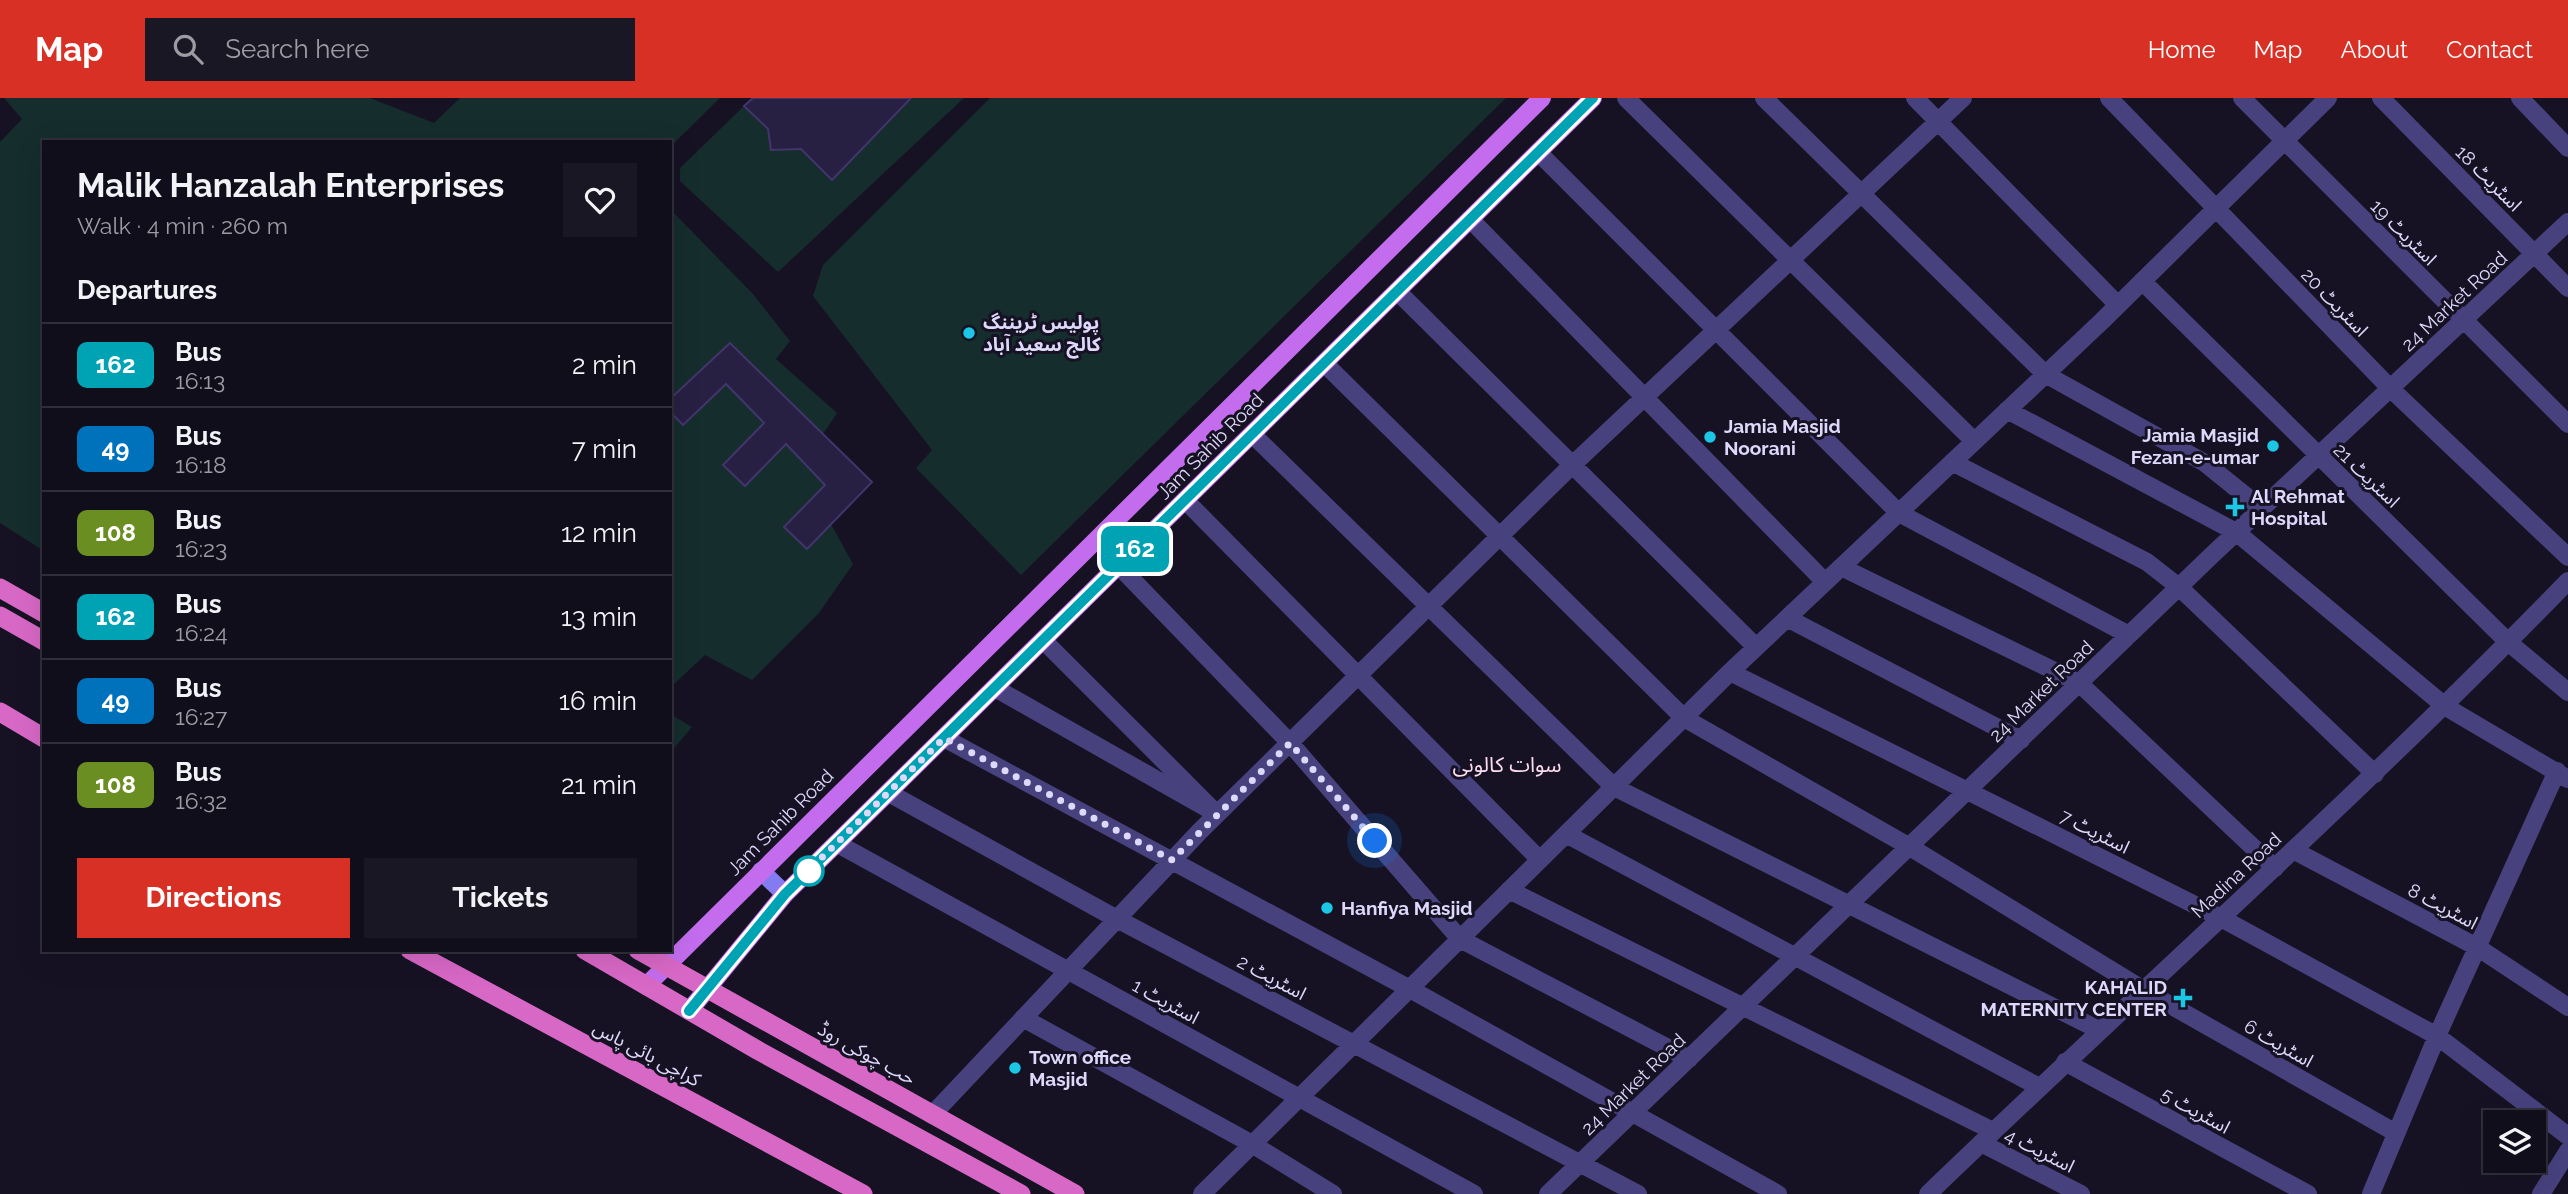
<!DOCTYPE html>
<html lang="en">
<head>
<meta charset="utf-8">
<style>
	:root { --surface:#100e1b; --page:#191724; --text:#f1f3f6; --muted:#9c9ca3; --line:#302e3a; --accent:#d93025 }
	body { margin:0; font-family:Raleway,"Noto Sans Arabic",sans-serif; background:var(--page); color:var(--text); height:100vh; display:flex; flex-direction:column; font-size:26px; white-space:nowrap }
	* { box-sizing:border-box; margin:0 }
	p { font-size:23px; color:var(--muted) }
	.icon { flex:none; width:38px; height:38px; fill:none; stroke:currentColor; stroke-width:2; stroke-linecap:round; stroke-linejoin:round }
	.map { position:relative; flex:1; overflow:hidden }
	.drawer { position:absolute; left:42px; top:42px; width:630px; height:812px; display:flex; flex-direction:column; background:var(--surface); border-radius:0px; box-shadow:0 7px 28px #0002,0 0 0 2px var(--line) }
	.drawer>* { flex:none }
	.badge { padding:0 14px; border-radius:10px; font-size:24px; line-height:46px }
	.tools { position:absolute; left:2483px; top:1012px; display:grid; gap:14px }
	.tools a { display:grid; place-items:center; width:63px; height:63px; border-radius:0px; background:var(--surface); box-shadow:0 7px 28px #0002,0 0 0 2px var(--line); font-size:35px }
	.you { position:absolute; width:35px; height:35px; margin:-18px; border:5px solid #fff; border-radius:50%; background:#1a73e8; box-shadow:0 0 0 10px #1a73e833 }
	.map>.badge { position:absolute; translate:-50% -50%; box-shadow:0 0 0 4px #fff }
	h2 { padding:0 35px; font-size:26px; line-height:63px }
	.round { display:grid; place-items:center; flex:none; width:74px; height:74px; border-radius:0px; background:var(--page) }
	.head { display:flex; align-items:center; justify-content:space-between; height:119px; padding:0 35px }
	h1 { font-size:33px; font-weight:700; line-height:52px }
	.cta { display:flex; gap:14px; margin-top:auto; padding:14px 35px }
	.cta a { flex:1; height:80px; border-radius:0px; background:var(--accent); color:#fff; font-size:28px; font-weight:700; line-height:80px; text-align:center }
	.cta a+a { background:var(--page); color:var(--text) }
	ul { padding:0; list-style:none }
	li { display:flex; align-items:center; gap:21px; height:84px; padding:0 35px; border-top:2px solid var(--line) }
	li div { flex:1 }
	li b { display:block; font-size:26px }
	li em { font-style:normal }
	li .badge { min-width:77px; font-weight:700; text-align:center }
	header { display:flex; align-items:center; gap:42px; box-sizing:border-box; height:98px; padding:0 35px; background:var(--accent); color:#fff }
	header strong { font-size:33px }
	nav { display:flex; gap:38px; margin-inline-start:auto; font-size:24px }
	.search { width:490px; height:63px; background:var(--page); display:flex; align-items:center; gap:18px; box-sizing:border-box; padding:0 24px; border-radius:0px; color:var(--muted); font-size:26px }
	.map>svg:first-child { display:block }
</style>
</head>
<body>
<header>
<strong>Map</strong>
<div class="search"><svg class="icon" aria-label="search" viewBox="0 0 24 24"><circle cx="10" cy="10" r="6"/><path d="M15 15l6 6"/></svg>Search here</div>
<nav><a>Home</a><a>Map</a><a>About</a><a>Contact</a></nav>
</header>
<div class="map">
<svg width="2568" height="1096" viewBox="0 0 2568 1096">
	<rect width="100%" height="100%" fill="#161224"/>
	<path fill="#152d2d" d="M4,0H370L434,25L460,0H720L670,49V44H44V453L0,425V44L22,21Z
		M910,0H964L778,174L680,83V70L744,8L768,33L771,52L801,51Z
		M990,0H1506L1021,477L916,370L932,352L813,198L823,167Z
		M670,111L753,196L790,243L776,261L837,315L823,336L730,245L670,301Z
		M726,286L764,325L724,367L745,388L786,346L825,387L785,428L807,451L831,426L853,466L819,515L752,582L705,557L670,590V314L683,327Z
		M670,616L692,629L670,655Z"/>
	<path fill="#282043" stroke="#42356c" stroke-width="2" d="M753,0H911L832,82L801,51L771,52L768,31L744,8Z
		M730,245L872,384L807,451L784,429L825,387L786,346L745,388L723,367L764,325L726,286L683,327L670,314V301Z"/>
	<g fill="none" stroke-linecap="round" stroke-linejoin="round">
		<path stroke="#47427e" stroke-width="18" d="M1626,0L1974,343
			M1764,0L2045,276L2205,365L2262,411
			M1915,0L2118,207
			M2109,0L2391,291L2568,459
			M2242,0L2568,326
			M2381,0L2568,190
			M2520,0L2568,50
			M1538,54L1899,415L2129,537
			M1470,121L1825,484
			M2142,183L2508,544L2568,594
			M1397,193L1756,549
			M1324,265L1684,620L1910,749L2142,891L2396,1035
			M2007,312L2236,434L2446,609L2568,681
			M1252,336L1614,689L2099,932
			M1952,364L2147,464L2179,489L2375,676
			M1185,402L1540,762
			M1119,468L1290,645L1460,841L1689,961
			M1841,469L2079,585L2275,770
			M1787,520L2021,642
			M1730,574L2221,820L2437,938L2568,1038
			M995,590L1217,716L1043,542
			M944,640L1410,891L1778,1096
			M889,695L1117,821L1638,1096
			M1566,736L2039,989
			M838,746L1474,1096
			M2293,752L2477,849L2568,909
			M1509,792L1993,1033
			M1023,920L1252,1046L1333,1096
			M2065,964L2308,1096
			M932,1017L1200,733L1567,372L1963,0
			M1981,1045L2081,1096
			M1202,1096L1730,574L2102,223L2328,0
			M1548,1096L2212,457L2568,124
			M2371,1096L2437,938L2557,673
			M2541,1096L2568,1053"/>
		<path stroke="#47427e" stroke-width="18" d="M1928,1096C2141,891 2362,695 2568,483"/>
		<path stroke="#837bf0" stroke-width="18" d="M761,773L785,796"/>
		<path stroke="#c36dee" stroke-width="18" d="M646,888L1542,0
			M689,913L785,796L1593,0"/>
		<path stroke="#d868c6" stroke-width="19" d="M0,490L44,515
			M0,518L44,543
			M0,614L44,640
			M410,852L863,1096
			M585,852L759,953L1021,1096
			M638,852L1075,1096"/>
	</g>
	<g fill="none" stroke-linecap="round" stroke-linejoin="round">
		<g stroke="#fff" stroke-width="16">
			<path id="line" d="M689,913L785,796L1593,0"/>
		</g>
		<use href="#line" stroke="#00a3b4" stroke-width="10"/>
		<path stroke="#ded9fb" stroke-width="7" stroke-dasharray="0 12.6" d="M809,773L802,779L944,640L1172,762L1290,645L1375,743"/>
	</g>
	<g fill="#1bc7e4" stroke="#161224" stroke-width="2.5">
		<circle cx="969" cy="235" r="7"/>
		<circle cx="1710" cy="339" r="7"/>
		<circle cx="2273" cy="348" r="7"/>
		<path d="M2231.5 398.5h7v7h7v7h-7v7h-7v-7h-7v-7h7z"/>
		<circle cx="1327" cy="810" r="7"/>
		<path d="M2179.5 889.5h7v7h7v7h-7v7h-7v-7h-7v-7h7z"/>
		<circle cx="1015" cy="970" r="7"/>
	</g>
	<circle fill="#fff" stroke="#00a3b4" stroke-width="3.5" cx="809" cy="773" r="14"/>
	<g text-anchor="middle" stroke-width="6" stroke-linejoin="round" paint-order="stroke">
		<g font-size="19" fill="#ded9fb" stroke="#161224">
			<text transform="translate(2489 80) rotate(45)" y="7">اسٹریٹ 18</text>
			<text transform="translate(2404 134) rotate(45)" y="7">اسٹریٹ 19</text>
			<text transform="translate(2454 203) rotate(-43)" y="7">24 Market Road</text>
			<text transform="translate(2335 204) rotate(46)" y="7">اسٹریٹ 20</text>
			<text transform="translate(1210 348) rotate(-45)" y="7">Jam Sahib Road</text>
			<text transform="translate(2367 377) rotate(44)" y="7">اسٹریٹ 21</text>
			<text transform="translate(2041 593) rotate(-44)" y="7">24 Market Road</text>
			<text transform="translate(780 724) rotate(-45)" y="7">Jam Sahib Road</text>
			<text transform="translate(2095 733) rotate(27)" y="7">اسٹریٹ 7</text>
			<text transform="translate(2236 777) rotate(-43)" y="7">Madina Road</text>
			<text transform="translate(2443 808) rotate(28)" y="7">اسٹریٹ 8</text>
			<text transform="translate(1272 879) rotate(28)" y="7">اسٹریٹ 2</text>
			<text transform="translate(1166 903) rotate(29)" y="7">اسٹریٹ 1</text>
			<text transform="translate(2279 945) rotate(30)" y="7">اسٹریٹ 6</text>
			<text transform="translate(647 955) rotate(28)" y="7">کراچی بائی پاس</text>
			<text transform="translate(867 955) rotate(29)" y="7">حب چوکی روڈ</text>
			<text transform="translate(1633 986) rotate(-44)" y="7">24 Market Road</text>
			<text transform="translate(2196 1012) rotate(29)" y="7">اسٹریٹ 5</text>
			<text transform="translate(2040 1052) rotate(27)" y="7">اسٹریٹ 4</text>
		</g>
		<g font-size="19" font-weight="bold" fill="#ded9fb" stroke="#161224" text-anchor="start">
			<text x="983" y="231">پولیس ٹریننگ<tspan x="983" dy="22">کالج سعید آباد</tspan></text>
			<text x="1724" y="335">Jamia Masjid<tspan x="1724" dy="22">Noorani</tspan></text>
			<text x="2259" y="344" text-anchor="end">Jamia Masjid<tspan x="2259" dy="22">Fezan-e-umar</tspan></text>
			<text x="2251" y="405">Al Rehmat<tspan x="2251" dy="22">Hospital</tspan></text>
			<text x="1341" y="817">Hanfiya Masjid</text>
			<text x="2167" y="896" text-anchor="end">KAHALID<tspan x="2167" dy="22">MATERNITY CENTER</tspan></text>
			<text x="1029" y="966">Town office<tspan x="1029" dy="22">Masjid</tspan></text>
		</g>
		<g font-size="21" fill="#fbdbee" stroke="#161224">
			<text x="1507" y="674">سوات کالونی</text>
		</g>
	</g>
</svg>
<div class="tools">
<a><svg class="icon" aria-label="layers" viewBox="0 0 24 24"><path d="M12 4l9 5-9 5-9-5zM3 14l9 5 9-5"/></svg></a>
</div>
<div class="you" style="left:1375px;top:743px"></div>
<b class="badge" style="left:1135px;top:451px;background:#00a3b4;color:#fff">162</b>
<section class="drawer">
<div class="head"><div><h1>Malik Hanzalah Enterprises</h1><p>Walk · 4 min · 260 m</p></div><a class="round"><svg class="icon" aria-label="heart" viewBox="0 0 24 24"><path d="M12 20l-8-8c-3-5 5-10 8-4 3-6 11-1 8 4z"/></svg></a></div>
<h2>Departures</h2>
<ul>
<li><span class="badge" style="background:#00a3b4;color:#fff">162</span><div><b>Bus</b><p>16:13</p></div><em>2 min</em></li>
<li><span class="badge" style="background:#0072bc;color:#fff">49</span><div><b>Bus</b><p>16:18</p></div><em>7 min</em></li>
<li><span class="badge" style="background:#6b8e23;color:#fff">108</span><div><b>Bus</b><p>16:23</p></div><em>12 min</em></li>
<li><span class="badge" style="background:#00a3b4;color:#fff">162</span><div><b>Bus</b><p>16:24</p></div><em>13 min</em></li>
<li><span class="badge" style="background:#0072bc;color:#fff">49</span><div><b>Bus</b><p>16:27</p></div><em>16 min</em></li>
<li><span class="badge" style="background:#6b8e23;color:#fff">108</span><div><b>Bus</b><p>16:32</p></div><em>21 min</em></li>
</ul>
<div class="cta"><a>Directions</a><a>Tickets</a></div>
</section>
</div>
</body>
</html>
